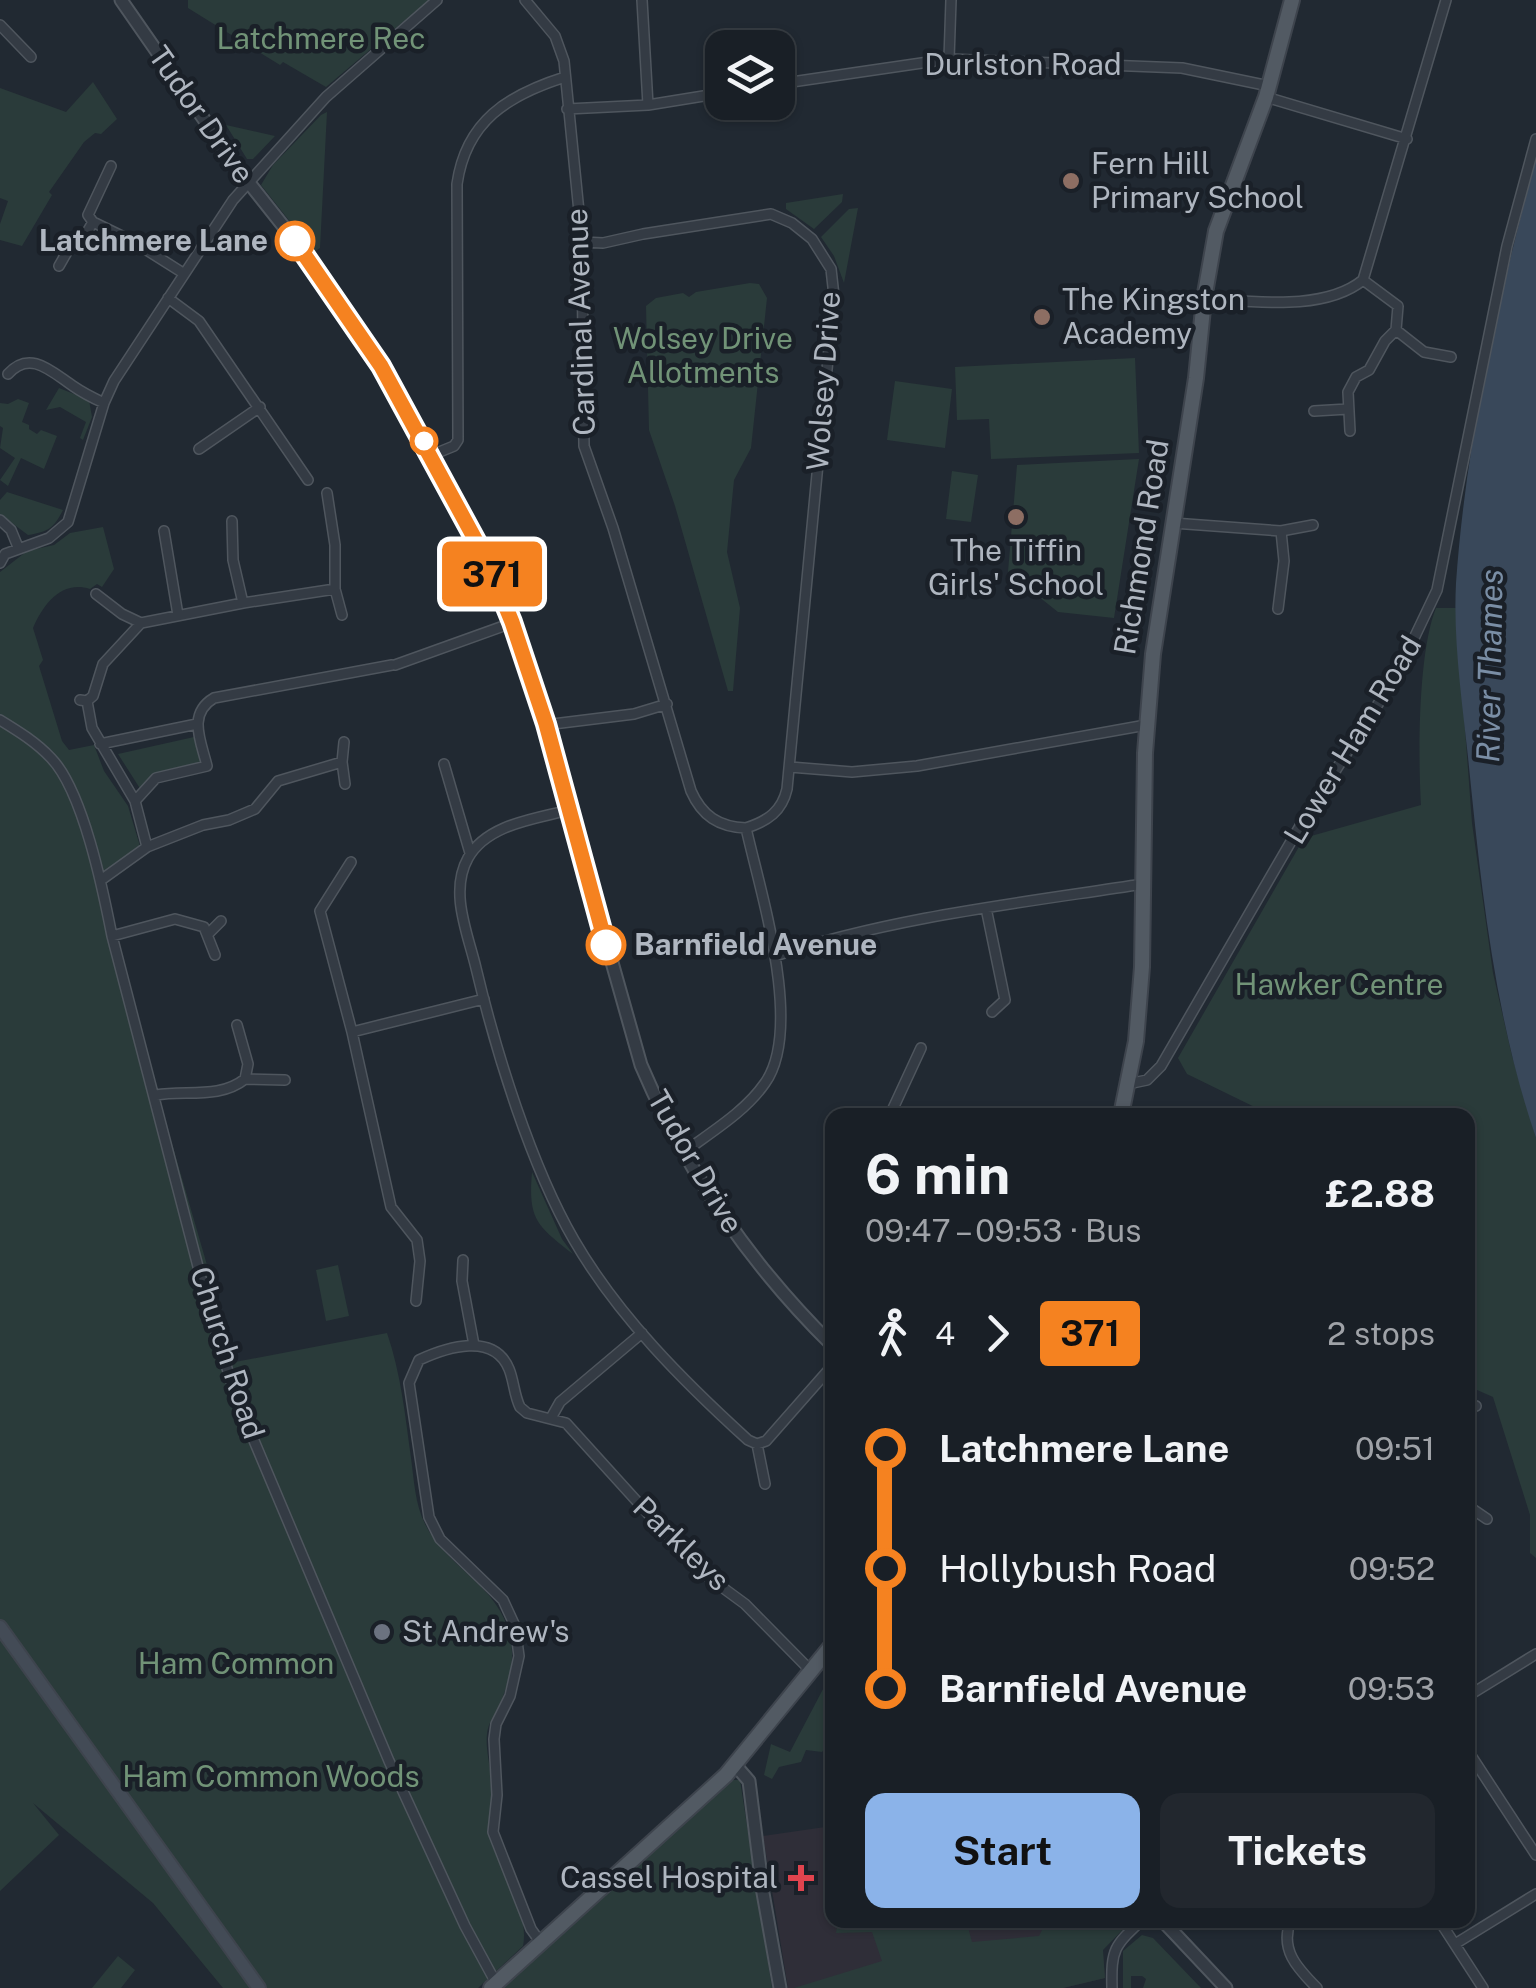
<!DOCTYPE html>
<html lang="en">
<head>
<meta charset="utf-8">
<style>
	:root { --surface:#191f26; --page:#22272e; --text:#f1f3f6; --muted:#9fa2a7; --line:#373d43; --accent:#8bb3e9 }
	body { margin:0; font-family:"Public Sans",sans-serif; background:var(--page); color:var(--text); height:100vh; display:flex; flex-direction:column; font-size:38px; white-space:nowrap }
	* { box-sizing:border-box; margin:0 }
	p { font-size:32px; color:var(--muted) }
	.icon { flex:none; width:55px; height:55px; fill:none; stroke:currentColor; stroke-width:2; stroke-linecap:round; stroke-linejoin:round }
	.map { position:relative; flex:1; overflow:hidden }
	.panel { position:absolute; left:825px; top:1108px; width:650px; height:820px; display:flex; flex-direction:column; background:var(--surface); border-radius:20px; box-shadow:0 2px 8px #0004,0 0 0 2px var(--line) }
	.panel>* { flex:none }
	.badge { padding:0 20px; border-radius:8px; font-size:35px; line-height:65px }
	.fabs { position:absolute; left:705px; top:30px; display:grid; gap:20px }
	.fabs a { display:grid; place-items:center; width:90px; height:90px; border-radius:20px; background:var(--surface); box-shadow:0 2px 8px #0004,0 0 0 2px var(--line); font-size:50px }
	.map>.badge { position:absolute; translate:-50% -50%; box-shadow:0 0 0 5px #fff }
	.legs { display:flex; align-items:center; gap:15px; height:110px; padding:0 40px; font-size:32px }
	.legs p { margin-inline-start:auto }
	.overview { display:flex; align-items:center; justify-content:space-between; height:170px; padding:0 40px }
	h1 { font-size:55px; font-weight:700; line-height:75px }
	.button { display:flex; gap:20px; margin-top:auto; padding:20px 40px }
	.button a { flex:1; height:115px; border-radius:20px; background:var(--accent); color:#111; font-size:40px; font-weight:700; line-height:115px; text-align:center }
	.button a+a { background:var(--page); color:var(--text) }
	ul { padding:0 40px; list-style:none }
	li { display:flex; align-items:center; gap:35px; height:120px; font-size:38px }
	li i { display:grid; place-items:center; width:15px; height:100%; margin:0 12px; background:currentColor }
	li i::after { content:''; width:25px; height:25px; margin:-12px; border:8px solid; border-radius:50%; background:var(--surface) }
	li p { margin-inline-start:auto }
	li:first-child i { background:linear-gradient(#0000 50%,currentColor 0) }
	li:last-child i { background:linear-gradient(currentColor 50%,#0000 0) }
	.map>svg:first-child { display:block }
</style>
</head>
<body>
<div class="map">
<svg width="1536" height="1988" viewBox="0 0 1536 1988">
	<rect width="100%" height="100%" fill="#212932"/>
	<path fill="#2f2e38" d="M832,1826V1920H1100L1105,1978L1063,1988H788L763,1836Z"/>
	<path fill="#2a3b3a" d="M188,0H429L326,87L283,62L280,65L188,8Z
		M93,82L117,119L101,134L95,133L84,142L49,192L52,195L22,246L0,240V224L8,201L0,198V88L66,112Z
		M327,112L320,248L314,252L261,185L273,165L321,115Z
		M226,125L275,136L253,159H247Z
		M843,194L842,202L814,229L786,209V203Z
		M858,208L844,283L834,256L821,237L849,209Z
		M750,283L759,284L767,298L751,448L734,480L727,552L740,608L733,691H728L675,506L649,430L646,306L656,298L683,293L689,297L696,292Z
		M1135,358L1139,453L991,459L989,419L957,420L955,367Z
		M895,381L952,389L945,448L887,440Z
		M59,388L89,400L92,417L83,440L80,438L86,422L60,407L46,410Z
		M18,399L29,403L22,422L29,425V429L37,434L41,430L57,436L44,469L21,458L8,486L0,480L15,458L0,448L3,428L0,426V403L8,404Z
		M1139,459L1114,618L1058,612L1008,572L1017,465Z
		M952,471L978,475L971,522L946,519Z
		M7,492L63,510C54,528 48,532 28,535L0,514V500Z
		M103,527L114,569L102,587L97,584L90,589C61,580 43,605 33,628L43,660L39,666L62,741L69,750L94,745L104,771L128,806L140,846L99,874L112,936L235,1362L387,1333C401,1374 405,1414 411,1458C414,1480 415,1504 425,1524C450,1574 510,1588 512,1653C513,1668 505,1691 500,1705C498,1712 492,1718 489,1725C482,1745 493,1771 492,1793C492,1808 487,1823 490,1838C499,1872 530,1910 523,1946L478,1988H223L153,1903L33,1803L59,1835L0,1891V572L27,551L54,545L70,533Z
		M1436,608H1456L1472,823L1493,973L1512,1056L1536,1138V1558L1530,1553V1515L1493,1397L1468,1386V1115H1271L1187,1074L1178,1058L1304,838L1421,805C1418,756 1418,652 1436,608Z
		M194,737L203,764L157,775L141,790L118,754Z
		M532,1172L562,1239L573,1254C536,1225 528,1219 532,1172Z
		M338,1265L349,1316L326,1321L316,1270Z
		M832,1672V1738L822,1752L806,1750L801,1762L779,1767L772,1779L764,1775L771,1744L790,1752Z
		M732,1780H740L772,1988H498C576,1918 656,1851 732,1780Z
		M838,1920H966L972,1942L1039,1936L1047,1920H1132L1103,1950L1105,1978L1063,1988H794L882,1961L872,1932L836,1933Z
		M1142,1935L1153,1938L1201,1988H1143L1146,1979L1142,1976H1131V1988H1123V1951Z
		M118,1956L135,1970L121,1988H92Z"/>
	<path fill="#39485a" d="M1536,158V1138C1494,1015 1481,886 1468,757C1462,701 1453,640 1456,583C1466,439 1499,297 1536,158Z"/>
	<g fill="none" stroke-linecap="round" stroke-linejoin="round">
		<g stroke="#4f565e" stroke-width="12">
			<path id="minor" d="M525,0L555,36L564,61L582,242L584,446L613,528L691,791C702,816 719,827 746,828C760,891 804,1028 765,1083C745,1112 711,1132 683,1153
				M642,0L648,105
				M0,25L31,57
				M949,59L951,0
				M778,84L949,59L1182,68L1269,86
				M1266,97L1407,139
				M567,109L648,105L722,93
				M93,222L134,242L183,273
				M582,242L603,243L643,234L771,214L792,223L812,239L831,269L834,296L787,789C782,811 768,821 746,828
				M59,266L75,238L86,234L93,222L88,215L111,166
				M168,298L199,321L308,480
				M1204,299C1251,301 1324,312 1363,280L1446,0
				M1396,330L1424,352L1451,357
				M8,374C30,349 52,372 73,386C83,393 93,398 104,403
				M1314,411L1348,409
				M1350,431L1348,392L1356,377L1369,370L1385,341L1396,330L1398,306L1363,280
				M199,449L260,407
				M432,455L454,446L458,440L457,184C466,121 508,95 565,77
				M0,520L11,530L18,547
				M232,521L233,560L243,603
				M1173,523L1281,531L1284,561L1278,609
				M164,531L178,615
				M1281,531L1313,525
				M0,563L5,554L49,538L68,522L104,403L114,381L233,200L326,97L437,0
				M335,589L342,615
				M96,594L122,614L141,623
				M395,665L512,623
				M80,700L87,701L92,728L135,801L147,847
				M87,701L93,696L103,664L141,623L243,603L335,589V545L327,493
				M0,720C18,731 36,742 51,758C83,791 103,890 112,936L208,1305L236,1398L389,1761L465,1926L496,1983
				M545,725L634,714L667,704
				M344,742L342,762L345,784
				M100,744L197,724
				M444,764L470,853
				M790,767L852,772L917,766L1146,725
				M135,801L156,778L207,766C201,741 187,714 214,698L392,665
				M569,810C535,819 487,824 468,858C449,892 468,934 476,968C496,1052 531,1166 574,1240C618,1316 683,1381 748,1440L757,1444L766,1441L832,1366
				M351,862L320,911L352,1032L391,1207L417,1240L420,1261L416,1301
				M101,880L147,847L203,825L229,820L255,809L278,781L342,762
				M986,908L1005,1000L992,1012
				M209,933L221,921
				M112,936L175,919L204,927L215,955
				M775,956C893,917 1020,903 1143,884
				M352,1032L484,999
				M245,1079L285,1080
				M1128,1084L1147,1080L1161,1066L1300,826L1396,676L1437,590L1507,246L1536,139
				M156,1095C186,1090 220,1099 245,1079L248,1064L237,1025
				M890,1115L921,1048
				M463,1260L462,1281L474,1345
				M1468,1407L1476,1406
				M551,1418L560,1402L642,1333
				M757,1444L765,1484
				M1468,1506L1487,1519
				M1468,1696L1536,1654
				M1468,1751L1536,1855
				M1291,1920C1279,1949 1297,1968 1317,1988
				M1439,1920L1483,1988
				M541,1943L531,1929L493,1832L497,1795L494,1739L496,1724L510,1696L519,1656L515,1626L503,1600L440,1539L429,1517L409,1383L419,1360C447,1347 494,1332 509,1369C514,1381 514,1395 520,1407L527,1413L566,1423L700,1571L745,1604L811,1671
				M1455,1944L1536,1894
				M1112,1988C1111,1949 1114,1946 1142,1920"/>
		</g>
		<g stroke="#4f565e" stroke-width="15">
			<path id="tertiary" d="M121,0L242,174L311,261L381,366L483,552L512,623L545,725L641,1065C686,1171 750,1264 832,1345
				M736,1766L749,1781L763,1893L780,1988
				M1162,1920L1226,1988"/>
		</g>
		<g stroke="#3e444d" stroke-width="16">
			<path id="secondary" d="M0,1627L259,1988"/>
		</g>
		<g stroke="#3e444d" stroke-width="18">
			<path id="primary" d="M1121,1115L1136,1041L1142,967L1145,753L1153,654L1196,378L1204,299L1216,231L1266,97L1292,0
				M491,1988L726,1775L832,1645"/>
		</g>
		<use href="#minor" stroke="#343b44" stroke-width="9"/>
		<use href="#tertiary" stroke="#343b44" stroke-width="11"/>
		<use href="#secondary" stroke="#434b56" stroke-width="12"/>
		<use href="#primary" stroke="#525a63" stroke-width="14"/>
	</g>
	<g fill="none" stroke-linecap="round" stroke-linejoin="round">
		<g stroke="#fff" stroke-width="22">
			<path id="line-1" d="M295,241L381,366L488,563L512,622L546,724L606,945"/>
		</g>
		<use href="#line-1" stroke="#f58220" stroke-width="15"/>
	</g>
	<g fill="#8d6e63" stroke="#1a2028" stroke-width="4">
		<circle cx="1071" cy="181" r="10"/>
		<circle cx="1042" cy="317" r="10"/>
		<circle cx="1016" cy="517" r="10"/>
	</g>
	<g fill="#fff" stroke="#f58220" stroke-width="5">
		<circle cx="295" cy="241" r="18"/>
		<circle cx="424" cy="441" r="12"/>
		<circle cx="606" cy="945" r="18"/>
	</g>
	<circle fill="#6b7280" stroke="#1a2028" stroke-width="4" cx="382" cy="1632" r="10"/>
	<path fill="#e0444e" stroke="#1a2028" stroke-width="4" d="M796 1863h10v10h10v10h-10v10h-10v-10h-10v-10h10z"/>
	<g text-anchor="middle" stroke-width="9" stroke-linejoin="round" paint-order="stroke">
		<g font-size="30" fill="#719377" stroke="#1a2028">
			<text x="321" y="49">Latchmere Rec</text>
			<text x="703" y="349">Wolsey Drive<tspan x="703" dy="34">Allotments</tspan></text>
			<text x="1339" y="995">Hawker Centre</text>
			<text x="236" y="1674">Ham Common</text>
			<text x="271" y="1787">Ham Common Woods</text>
		</g>
		<g font-size="30" fill="#afb6c0" stroke="#1a2028">
			<text x="1023" y="75">Durlston Road</text>
			<text transform="translate(201 115) rotate(55)" y="10">Tudor Drive</text>
			<text transform="translate(581 322) rotate(-92)" y="10">Cardinal Avenue</text>
			<text transform="translate(824 381) rotate(-86)" y="10">Wolsey Drive</text>
			<text transform="translate(1142 547) rotate(-81)" y="10">Richmond Road</text>
			<text transform="translate(1353 740) rotate(-59)" y="10">Lower Ham Road</text>
			<text transform="translate(695 1162) rotate(60)" y="10">Tudor Drive</text>
			<text transform="translate(227 1353) rotate(72)" y="10">Church Road</text>
			<text transform="translate(681 1544) rotate(44)" y="10">Parkleys</text>
		</g>
		<g font-size="30" fill="#afb6c0" stroke="#1a2028" text-anchor="start">
			<text x="1091" y="174">Fern Hill<tspan x="1091" dy="34">Primary School</tspan></text>
			<text x="1062" y="310">The Kingston<tspan x="1062" dy="34">Academy</tspan></text>
			<text x="1016" y="561" text-anchor="middle">The Tiffin<tspan x="1016" dy="34">Girls' School</tspan></text>
			<text x="402" y="1642">St Andrew's</text>
			<text x="778" y="1888" text-anchor="end">Cassel Hospital</text>
		</g>
		<g font-size="30" font-weight="bold" fill="#afb6c0" stroke="#1a2028" text-anchor="end">
			<text x="268" y="251">Latchmere Lane</text>
			<text x="634" y="955" text-anchor="start">Barnfield Avenue</text>
		</g>
		<g font-size="32" font-style="italic" fill="#7a8ea5" stroke="#1a2028">
			<text transform="translate(1490 666) rotate(-89)" y="11">River Thames</text>
		</g>
	</g>
</svg>
<div class="fabs">
<a><svg class="icon" aria-label="layers" viewBox="0 0 24 24"><path d="M12 4l9 5-9 5-9-5zM3 14l9 5 9-5"/></svg></a>
</div>
<b class="badge" style="left:492px;top:574px;background:#f58220;color:#111">371</b>
<section class="panel">
<div class="overview"><div><h1>6 min</h1><p>09:47 – 09:53 · Bus</p></div><b>£2.88</b></div>
<div class="legs"><svg class="icon" aria-label="walk" viewBox="0 0 24 24"><circle cx="13" cy="4" r="2"/><path d="M13 8l-2 6 4 7M11 14l-3 7M7 12l3-4h3l4 4"/></svg>4<svg class="icon" aria-label="forward" viewBox="0 0 24 24"><path d="M9 5l7 7-7 7"/></svg><b class="badge" style="background:#f58220;color:#111">371</b><p>2 stops</p></div>
<ul>
<li><i style="color:#f58220"></i><b>Latchmere Lane</b><p>09:51</p></li>
<li><i style="color:#f58220"></i><span>Hollybush Road</span><p>09:52</p></li>
<li><i style="color:#f58220"></i><b>Barnfield Avenue</b><p>09:53</p></li>
</ul>
<div class="button"><a>Start</a><a>Tickets</a></div>
</section>
</div>
</body>
</html>
